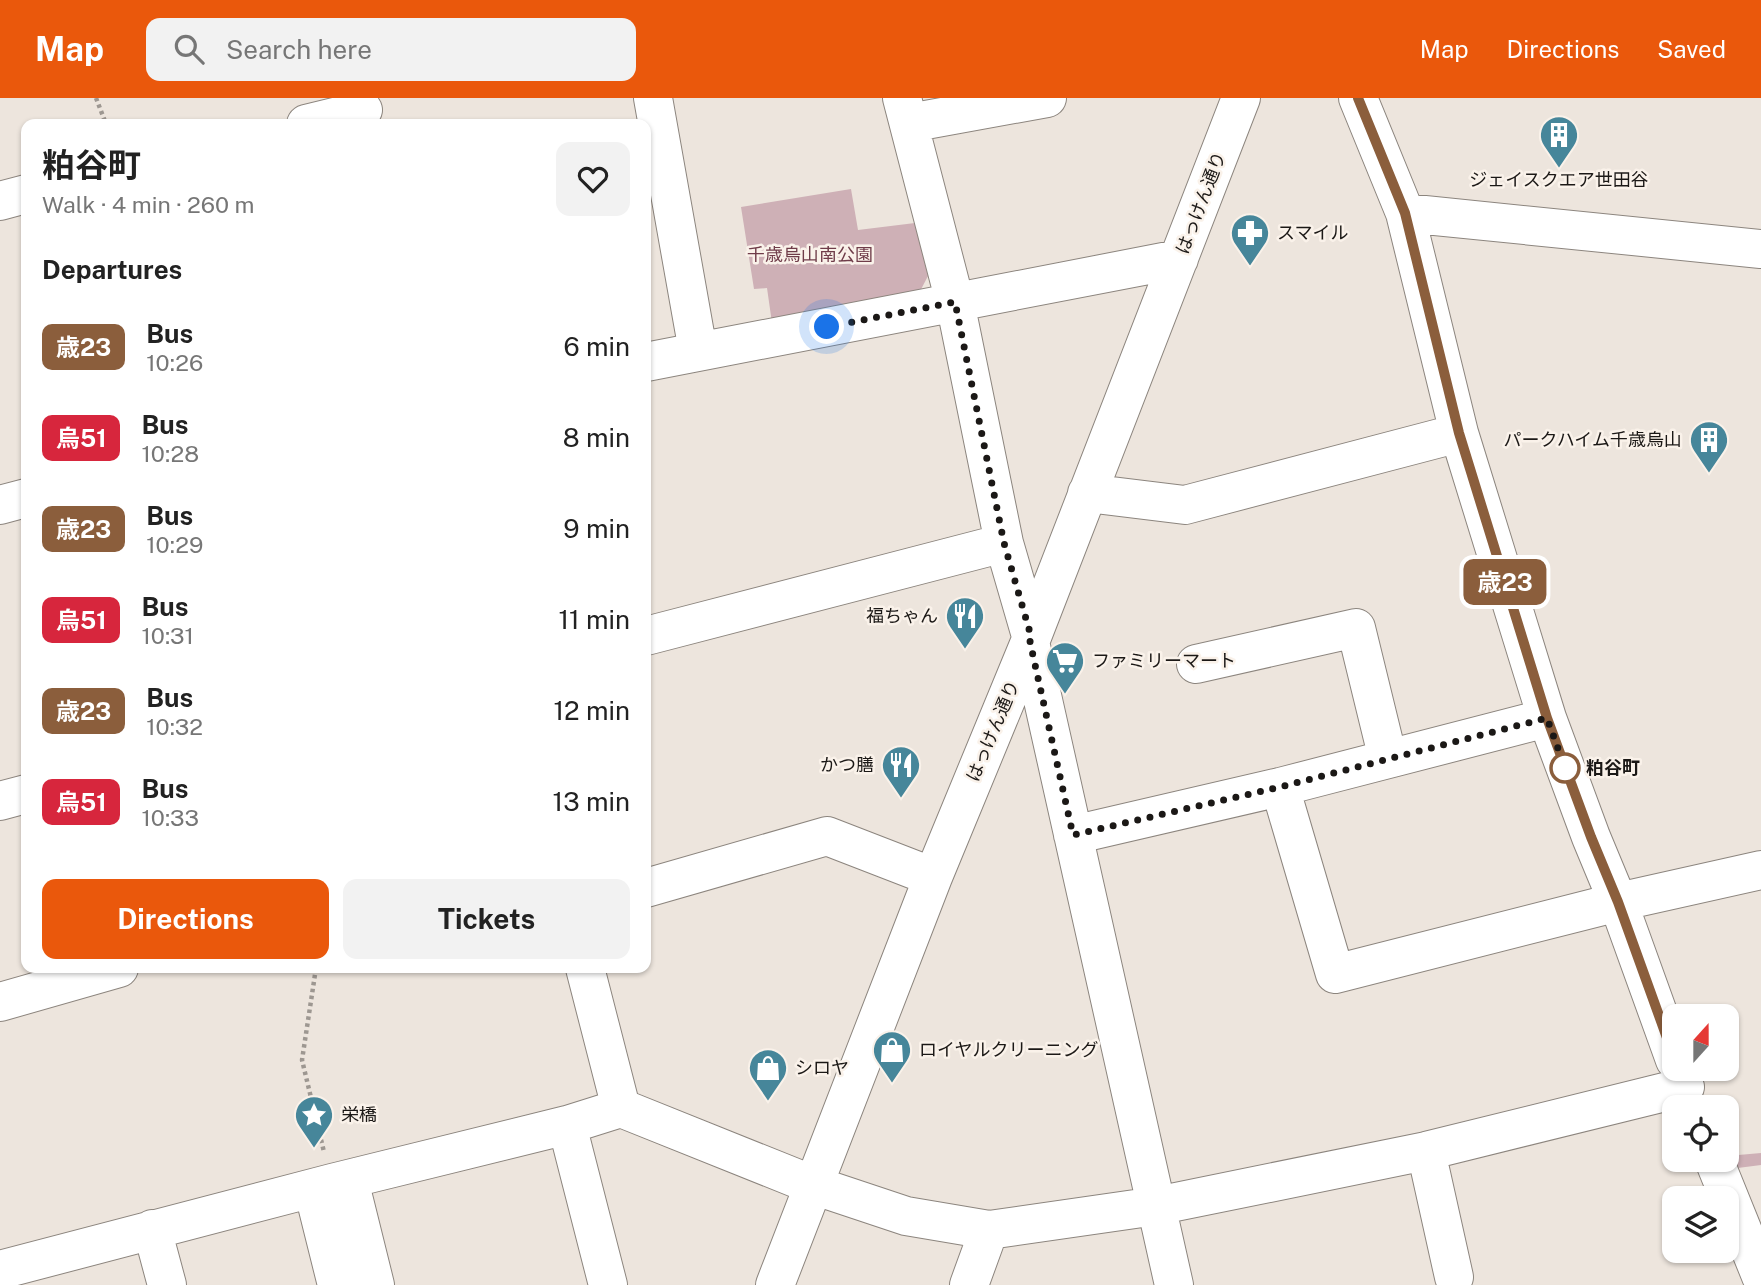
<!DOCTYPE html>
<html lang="en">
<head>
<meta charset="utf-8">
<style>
	:root { --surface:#fff; --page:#f2f2f2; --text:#222; --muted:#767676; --accent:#ea580c }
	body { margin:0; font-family:"Public Sans","Noto Sans JP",sans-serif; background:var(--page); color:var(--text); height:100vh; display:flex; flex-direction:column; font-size:26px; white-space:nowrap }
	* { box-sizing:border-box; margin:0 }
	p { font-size:23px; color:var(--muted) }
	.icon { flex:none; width:38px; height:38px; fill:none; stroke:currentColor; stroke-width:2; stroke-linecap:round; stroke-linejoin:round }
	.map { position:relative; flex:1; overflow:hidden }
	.drawer { position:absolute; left:21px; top:21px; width:630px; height:854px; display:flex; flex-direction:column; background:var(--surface); border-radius:14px; box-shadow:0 2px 5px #0004 }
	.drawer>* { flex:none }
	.badge { padding:0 14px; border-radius:10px; font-size:24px; line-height:46px }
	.needle { width:46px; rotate:21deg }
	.buttons { position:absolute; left:1662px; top:906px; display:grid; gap:14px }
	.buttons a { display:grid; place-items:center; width:77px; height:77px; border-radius:14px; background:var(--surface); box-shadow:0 2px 5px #0004; font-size:35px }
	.you { position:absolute; width:35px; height:35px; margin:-18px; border:5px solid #fff; border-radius:50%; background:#1a73e8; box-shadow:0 0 0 10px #1a73e833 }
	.map>.badge { position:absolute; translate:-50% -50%; box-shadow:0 0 0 4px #fff }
	h2 { padding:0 21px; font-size:26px; line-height:63px }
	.round { display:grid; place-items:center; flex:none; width:74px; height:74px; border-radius:14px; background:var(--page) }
	.summary { display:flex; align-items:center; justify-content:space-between; height:119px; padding:0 21px }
	h1 { font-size:33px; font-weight:700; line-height:52px }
	.button { display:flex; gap:14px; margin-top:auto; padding:14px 21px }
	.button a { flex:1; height:80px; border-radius:14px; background:var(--accent); color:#fff; font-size:28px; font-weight:700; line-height:80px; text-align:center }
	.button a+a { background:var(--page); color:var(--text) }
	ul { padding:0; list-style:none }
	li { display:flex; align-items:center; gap:21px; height:91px; padding:0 21px }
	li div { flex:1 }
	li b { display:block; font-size:26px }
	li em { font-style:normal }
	li .badge { min-width:77px; font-weight:700; text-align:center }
	header { display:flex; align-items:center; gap:42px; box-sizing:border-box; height:98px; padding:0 35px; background:var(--accent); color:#fff }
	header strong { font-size:33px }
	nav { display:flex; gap:38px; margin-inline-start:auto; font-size:24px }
	.search { width:490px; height:63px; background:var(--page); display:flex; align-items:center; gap:18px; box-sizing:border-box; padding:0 24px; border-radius:14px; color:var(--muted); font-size:26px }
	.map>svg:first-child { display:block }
</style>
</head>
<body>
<header>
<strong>Map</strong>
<div class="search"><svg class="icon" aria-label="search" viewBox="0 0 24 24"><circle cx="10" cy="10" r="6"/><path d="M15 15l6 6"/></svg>Search here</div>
<nav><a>Map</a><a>Directions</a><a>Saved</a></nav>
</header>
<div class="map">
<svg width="1761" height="1187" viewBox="0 0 1761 1187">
	<rect width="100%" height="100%" fill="#ede5dd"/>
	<path fill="#ceb0b6" d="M851,91L858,132L915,125L928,178L917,199L772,225L767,190L754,191L741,109Z
		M1761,1055V1067L1730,1071L1727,1058Z"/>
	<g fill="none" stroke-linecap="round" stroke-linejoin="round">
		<g stroke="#8c857e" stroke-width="40">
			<path id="minor" d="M653,0L698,253
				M902,0L955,204L1004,445
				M1358,0L1405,115L1459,335L1547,620L1591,739L1618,804L1675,962
				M909,25L1047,0
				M306,26L363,12
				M0,103L26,96
				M1405,115L1761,151
				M646,264L1179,161
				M1087,395L1185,407L1459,335
				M0,407L26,400
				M646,538L1004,445L1031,538
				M1030,544L1174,1187
				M1196,566L1356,530L1388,661
				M1280,689L1335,876L1618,804L1761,772
				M0,703L26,696
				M1073,737L1280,689L1547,620
				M646,790L827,738L933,779
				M585,870L621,1010
				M0,904L119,870
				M567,1027L608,1187
				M1426,1053L1454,1179
				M1714,1062L1761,1178
				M349,1082L375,1187
				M313,1091L337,1187
				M152,1131L167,1187
				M0,1172L332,1085L567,1027L621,1010L813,1087L906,1118L989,1132L1156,1108L1426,1053L1685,989
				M775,1187L933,779L1030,544L1241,0
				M969,1187L989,1132"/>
		</g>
		<path stroke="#9d9791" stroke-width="4.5" stroke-dasharray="3.5 3.5" stroke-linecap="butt" d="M96,0L106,26
			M316,870L302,962L324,1054"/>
		<use href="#minor" stroke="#fff" stroke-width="38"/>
	</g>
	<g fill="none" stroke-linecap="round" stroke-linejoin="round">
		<g stroke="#fff" stroke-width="16">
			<path id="line" d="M1358,0L1405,115L1459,335L1547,620L1591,739L1618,804L1675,962"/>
		</g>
		<use href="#line" stroke="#8b5e3c" stroke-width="10"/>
		<path stroke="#1b1816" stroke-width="7" stroke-dasharray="0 12.6" d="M827,229L955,204L1004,445L1031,538L1030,544L1073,737L1280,689L1547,620L1565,670"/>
	</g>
	<defs>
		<g id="building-pin" transform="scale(2.0125)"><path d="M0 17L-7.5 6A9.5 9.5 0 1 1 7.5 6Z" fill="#46869a" stroke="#faf2ea"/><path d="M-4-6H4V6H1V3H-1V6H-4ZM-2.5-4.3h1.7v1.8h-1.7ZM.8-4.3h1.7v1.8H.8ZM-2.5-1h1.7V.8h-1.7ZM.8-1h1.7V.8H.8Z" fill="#fff"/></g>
		<g id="pharmacy-pin" transform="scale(2.0125)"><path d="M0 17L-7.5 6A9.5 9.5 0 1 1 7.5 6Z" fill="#46869a" stroke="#faf2ea"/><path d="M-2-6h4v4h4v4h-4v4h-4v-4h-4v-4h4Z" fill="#fff"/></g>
		<g id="restaurant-pin" transform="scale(2.0125)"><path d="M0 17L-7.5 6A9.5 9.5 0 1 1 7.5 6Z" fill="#46869a" stroke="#faf2ea"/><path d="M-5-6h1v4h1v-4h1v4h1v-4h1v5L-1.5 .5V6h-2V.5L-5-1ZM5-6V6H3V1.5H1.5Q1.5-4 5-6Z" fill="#fff"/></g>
		<g id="supermarket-pin" transform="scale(2.0125)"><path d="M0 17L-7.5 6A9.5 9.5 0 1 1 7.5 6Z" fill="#46869a" stroke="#faf2ea"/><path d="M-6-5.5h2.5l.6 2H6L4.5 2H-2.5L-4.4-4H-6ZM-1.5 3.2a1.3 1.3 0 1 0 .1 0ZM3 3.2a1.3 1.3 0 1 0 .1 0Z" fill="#fff"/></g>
		<g id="shop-pin" transform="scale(2.0125)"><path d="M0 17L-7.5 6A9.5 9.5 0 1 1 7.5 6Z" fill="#46869a" stroke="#faf2ea"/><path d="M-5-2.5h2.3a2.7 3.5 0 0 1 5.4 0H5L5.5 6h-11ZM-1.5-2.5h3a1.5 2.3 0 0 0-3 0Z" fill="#fff"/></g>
		<g id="sight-pin" transform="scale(2.0125)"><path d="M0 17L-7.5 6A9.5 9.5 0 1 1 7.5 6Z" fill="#46869a" stroke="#faf2ea"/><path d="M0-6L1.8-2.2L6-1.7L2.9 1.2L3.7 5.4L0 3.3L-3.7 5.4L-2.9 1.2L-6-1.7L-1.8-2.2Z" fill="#fff"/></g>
	</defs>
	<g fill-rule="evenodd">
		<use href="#building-pin" x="1559" y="37"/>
		<use href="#pharmacy-pin" x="1250" y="135"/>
		<use href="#building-pin" x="1709" y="342"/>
		<use href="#restaurant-pin" x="965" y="518"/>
		<use href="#supermarket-pin" x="1065" y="563"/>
		<use href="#restaurant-pin" x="901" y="667"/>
		<use href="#shop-pin" x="892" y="952"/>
		<use href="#shop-pin" x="768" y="970"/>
		<use href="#sight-pin" x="314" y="1017"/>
	</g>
	<circle fill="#fff" stroke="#8b5e3c" stroke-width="3.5" cx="1565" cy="670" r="14"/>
	<g text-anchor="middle" stroke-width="5" stroke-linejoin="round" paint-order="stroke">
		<g font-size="18" fill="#1b1816" stroke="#faf2ea" text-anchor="start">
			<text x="1559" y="88" text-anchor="middle">ジェイスクエア世田谷</text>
			<text x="1277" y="141">スマイル</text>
			<text x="1682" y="348" text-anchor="end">パークハイム千歳烏山</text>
			<text x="938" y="524" text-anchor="end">福ちゃん</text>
			<text x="1092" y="569">ファミリーマート</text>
			<text x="874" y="673" text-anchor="end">かつ膳</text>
			<text x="919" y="958">ロイヤルクリーニング</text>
			<text x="795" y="976">シロヤ</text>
			<text x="341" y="1023">栄橋</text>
		</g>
		<g font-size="18" fill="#1b1816" stroke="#faf2ea">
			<text transform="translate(1201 105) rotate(-69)" y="6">はっけん通り</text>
			<text transform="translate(993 633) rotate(-67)" y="6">はっけん通り</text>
		</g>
		<g font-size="18" fill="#6f3c49" stroke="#faf2ea">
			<text x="810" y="163">千歳烏山南公園</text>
		</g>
		<g font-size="18" font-weight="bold" fill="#1b1816" stroke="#faf2ea" text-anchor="start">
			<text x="1586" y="676">粕谷町</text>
		</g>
	</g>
</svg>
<div class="buttons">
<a><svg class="needle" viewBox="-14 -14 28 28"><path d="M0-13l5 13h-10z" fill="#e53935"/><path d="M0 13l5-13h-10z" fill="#767676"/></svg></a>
<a><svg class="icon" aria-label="locate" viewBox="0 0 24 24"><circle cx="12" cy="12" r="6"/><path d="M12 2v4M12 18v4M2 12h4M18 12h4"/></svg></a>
<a><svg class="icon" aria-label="layers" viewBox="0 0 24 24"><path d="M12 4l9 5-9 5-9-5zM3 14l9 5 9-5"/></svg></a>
</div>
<div class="you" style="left:827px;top:229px"></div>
<b class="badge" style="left:1505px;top:484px;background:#8b5e3c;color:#fff">歳23</b>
<section class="drawer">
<div class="summary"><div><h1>粕谷町</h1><p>Walk · 4 min · 260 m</p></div><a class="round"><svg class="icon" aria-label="heart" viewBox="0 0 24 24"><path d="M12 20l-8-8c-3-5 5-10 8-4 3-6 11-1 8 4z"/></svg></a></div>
<h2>Departures</h2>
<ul>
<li><span class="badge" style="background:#8b5e3c;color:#fff">歳23</span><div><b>Bus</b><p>10:26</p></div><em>6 min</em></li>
<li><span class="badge" style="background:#d7263d;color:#fff">烏51</span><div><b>Bus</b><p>10:28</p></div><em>8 min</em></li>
<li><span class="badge" style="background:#8b5e3c;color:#fff">歳23</span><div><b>Bus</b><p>10:29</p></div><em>9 min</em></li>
<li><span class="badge" style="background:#d7263d;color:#fff">烏51</span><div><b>Bus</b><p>10:31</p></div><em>11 min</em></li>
<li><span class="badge" style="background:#8b5e3c;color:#fff">歳23</span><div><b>Bus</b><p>10:32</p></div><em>12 min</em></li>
<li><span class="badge" style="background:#d7263d;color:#fff">烏51</span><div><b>Bus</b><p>10:33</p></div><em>13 min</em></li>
</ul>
<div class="button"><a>Directions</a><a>Tickets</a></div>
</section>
</div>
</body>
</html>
